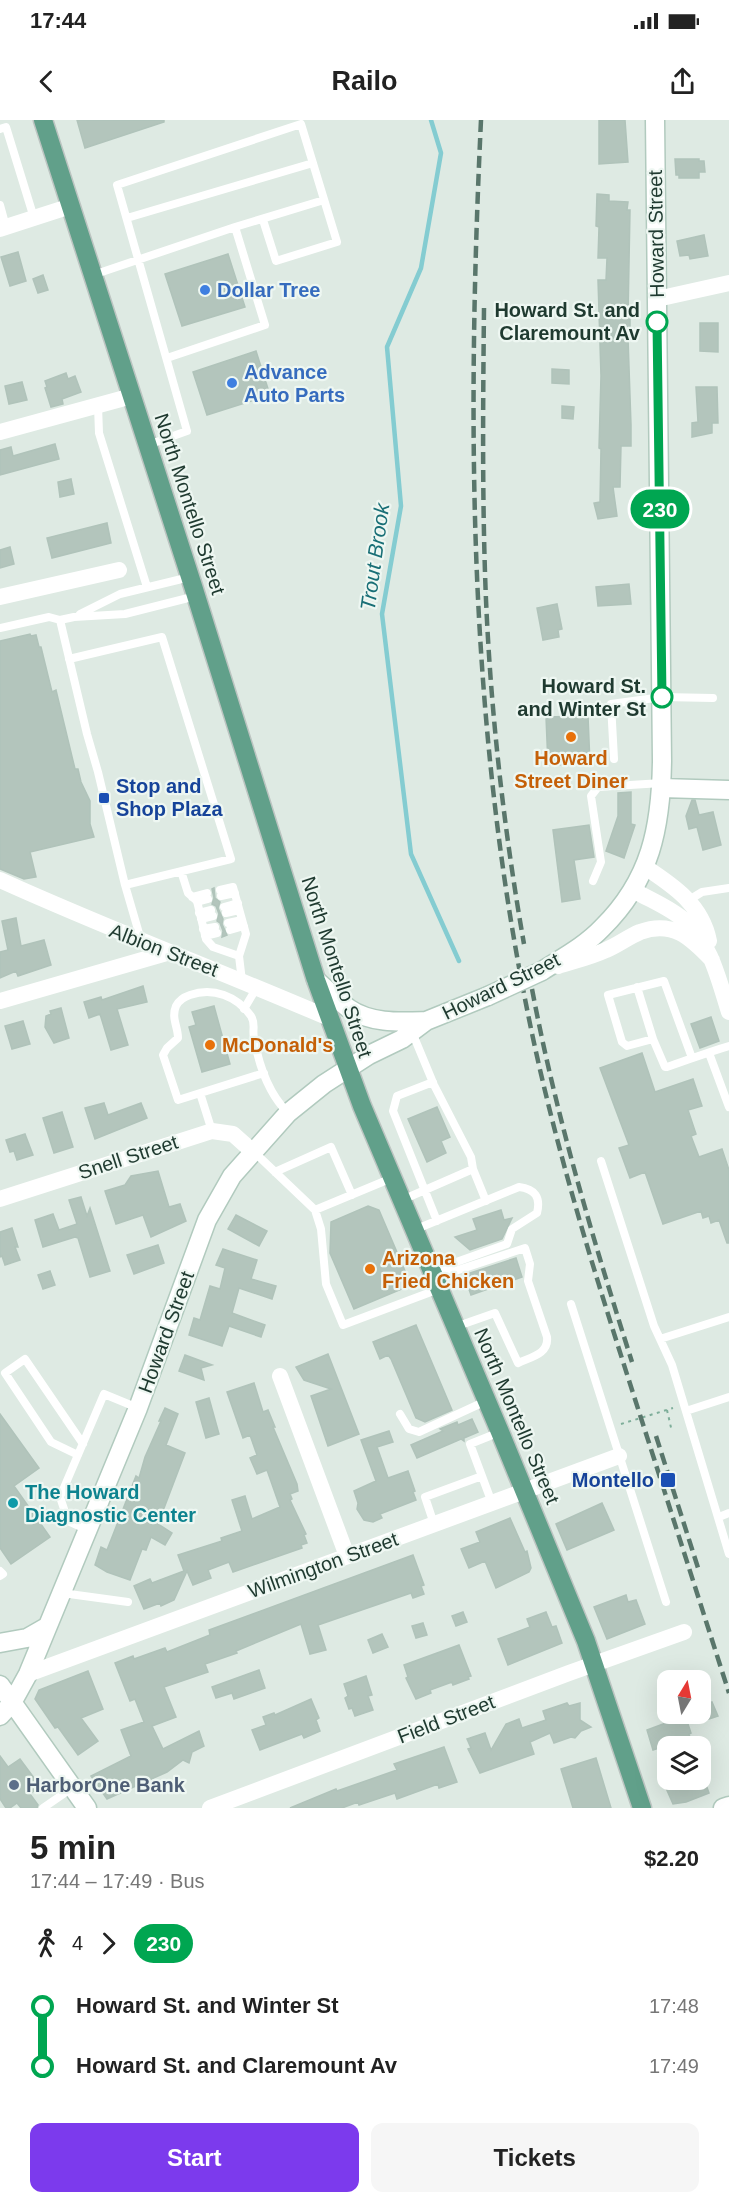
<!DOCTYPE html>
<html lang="en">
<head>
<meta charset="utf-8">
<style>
	:root { --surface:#fff; --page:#f6f6f6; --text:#222; --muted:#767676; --accent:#7c3aed }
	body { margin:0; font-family:Helvetica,sans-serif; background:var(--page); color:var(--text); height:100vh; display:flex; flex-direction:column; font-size:22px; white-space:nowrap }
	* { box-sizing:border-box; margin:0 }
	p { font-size:20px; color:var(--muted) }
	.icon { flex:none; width:33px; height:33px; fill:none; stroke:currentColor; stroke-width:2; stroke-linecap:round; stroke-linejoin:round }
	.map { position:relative; height:1688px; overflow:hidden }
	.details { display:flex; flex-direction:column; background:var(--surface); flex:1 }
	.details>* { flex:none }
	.badge { padding:0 12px; border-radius:20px; font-size:21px; line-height:39px }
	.needle { width:39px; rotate:10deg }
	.controls { position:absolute; left:657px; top:1550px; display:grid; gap:12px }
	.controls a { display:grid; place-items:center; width:54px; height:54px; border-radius:12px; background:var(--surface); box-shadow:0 6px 24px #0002; font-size:30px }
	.map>.badge { position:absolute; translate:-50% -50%; box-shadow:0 0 0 3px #fff }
	.legs { display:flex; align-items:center; gap:9px; height:66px; padding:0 30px; font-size:20px }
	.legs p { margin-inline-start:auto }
	.overview { display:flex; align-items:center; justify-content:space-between; height:102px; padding:0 30px }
	h1 { font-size:33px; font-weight:600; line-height:45px }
	.primary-button { display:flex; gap:12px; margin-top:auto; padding:12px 30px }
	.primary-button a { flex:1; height:69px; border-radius:12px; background:var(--accent); color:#fff; font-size:24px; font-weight:600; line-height:69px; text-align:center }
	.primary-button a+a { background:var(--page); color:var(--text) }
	ul { padding:0 30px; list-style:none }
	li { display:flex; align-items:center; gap:21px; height:60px; font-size:22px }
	li i { display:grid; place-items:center; width:9px; height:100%; margin:0 8px; background:currentColor }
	li i::after { content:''; width:15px; height:15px; margin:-8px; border:4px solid; border-radius:50%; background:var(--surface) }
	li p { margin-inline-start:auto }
	li:first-child i { background:linear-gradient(#0000 50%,currentColor 0) }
	li:last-child i { background:linear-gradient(currentColor 50%,#0000 0) }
	.status { display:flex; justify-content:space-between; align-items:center; height:42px; padding:0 30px; background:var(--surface); direction:ltr }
	.status svg { height:16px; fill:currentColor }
	header { display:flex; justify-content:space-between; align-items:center; height:78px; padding:0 30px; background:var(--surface); font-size:27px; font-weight:600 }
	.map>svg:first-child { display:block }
</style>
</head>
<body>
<div class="status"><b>17:44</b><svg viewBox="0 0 49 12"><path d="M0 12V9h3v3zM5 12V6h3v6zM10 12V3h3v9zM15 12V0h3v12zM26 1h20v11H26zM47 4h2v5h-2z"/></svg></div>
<header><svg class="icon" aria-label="back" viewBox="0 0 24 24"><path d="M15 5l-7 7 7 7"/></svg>Railo<svg class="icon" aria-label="share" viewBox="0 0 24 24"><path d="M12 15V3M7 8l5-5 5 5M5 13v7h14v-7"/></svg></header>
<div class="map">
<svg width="729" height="1688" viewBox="0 0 729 1688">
	<rect width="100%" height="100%" fill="#deeae3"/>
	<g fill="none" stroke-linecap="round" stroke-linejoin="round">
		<path stroke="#84ccd1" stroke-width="4.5" d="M431,0L441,33L421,148L387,227L401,386L382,494L411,734L459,841"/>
	</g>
	<path fill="#b3c5bc" stroke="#b0c3ba" stroke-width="1.5" d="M77,0H164V2L85,28Z
		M599,0H625L628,42L599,44Z
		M675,39H699V41H704L705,52H699V58H679V55H676Z
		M597,74L609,75V81L628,82L627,90H630L628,196H630V218H628L631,305V326H621L620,367H613L617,396L598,399L594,383L600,382L601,329L599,328L601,256L598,160H606L607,138H598L599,107L596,106Z
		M704,115L708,136L690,139L689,135L680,136L677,121Z
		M18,132L26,161L10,166L1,137Z
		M228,134L245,187L182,206L165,154Z
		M43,155L48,170L38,173L33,159Z
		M700,203H718V232L700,231Z
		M256,231L270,275L207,295L193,252Z
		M552,249L569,250V264L552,263Z
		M66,253L68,259L75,256L81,272L62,279L63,284L51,287L45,268L47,267L45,261Z
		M22,262L27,280L9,284L5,266Z
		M696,267H717L718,303H712V313L692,317V303L698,302Z
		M562,286L574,287L573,299L562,298Z
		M55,324L59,339L0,355V330L11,327L13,336Z
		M71,359L74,374L60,377L58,362Z
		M107,403L111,423L52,438L47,418Z
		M10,427L14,444L0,448V430Z
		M629,464L631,484L598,486L596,467Z
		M557,484L562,509L558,510L559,517L543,520L537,488Z
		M30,514L31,516L36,515L39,527H41L52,572L56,570L75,649H78L81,662L90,681V704L94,717L30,732L36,757L24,759L0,749V521Z
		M588,596L590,644L548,645L546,597Z
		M631,672V704L635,705L624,738L606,731L618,696V673Z
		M692,680H695L699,695L713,692L721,725L703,730L697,707L689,709L686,696Z
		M589,705L594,737L574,740L580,779L562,782L553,710Z
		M214,768L215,778L220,782L218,788L223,799L222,804L227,815L222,817L223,811L220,803L217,801L219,794L216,786L212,784L214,778L212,769Z
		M16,798L21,826L44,820L51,845L18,856L16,851L0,858V832L8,830L2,801Z
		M143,866L147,882L117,889L128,925L111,930L100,894L89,898L84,882L101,877L102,880Z
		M214,886L230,944L202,952L189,907L196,905L192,892Z
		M61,888L69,918L54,923L45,907L46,896L51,894L50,891Z
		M711,897L719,921L700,928L691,904Z
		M23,901L30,924L12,929L5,906Z
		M642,933L655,972L693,959L702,986L688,990L696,1014L691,1016L699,1037L722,1029L729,1050V1123H727L719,1100L711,1103L709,1096L703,1098L701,1091L663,1104L645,1052L630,1058L619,1028L629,1025L600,948Z
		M104,983L108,995L141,983L147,998L95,1019L85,988Z
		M437,987L450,1017L441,1021L446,1033L427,1042L408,999Z
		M62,992L73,1027L54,1033L43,998Z
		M25,1014L33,1035L17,1040L14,1031L10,1032L6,1020Z
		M158,1051L169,1087L180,1084L186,1101L151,1117L143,1095L116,1104L105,1071L125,1065L131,1056Z
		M81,1077L87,1096L90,1088L110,1151L90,1157L78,1118L75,1117L43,1127L35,1100L53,1094L59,1110L77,1104L69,1080Z
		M368,1086L379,1090L411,1165L354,1189L330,1133L331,1102Z
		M501,1090L504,1100L512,1098L502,1119L470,1130L455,1117L477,1110L473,1099Z
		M236,1095L267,1111L259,1126L228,1109Z
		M12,1108L18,1127H15L20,1140L5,1145L2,1136L0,1137V1112Z
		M158,1125L164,1143L134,1154L127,1135Z
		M223,1129L257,1140L251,1159L276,1166L272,1179L239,1168L232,1193L265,1205L261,1217L229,1206L222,1226L189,1215L194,1198L200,1200L210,1166L220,1169L225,1148L216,1145Z
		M516,1138L522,1157L471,1175L464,1155Z
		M50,1151L55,1165L43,1169L38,1155Z
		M416,1205L452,1290L425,1302L416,1298L391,1239L388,1235L380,1239L373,1222Z
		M328,1234L359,1314L328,1326L311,1276L331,1269L304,1260L296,1247Z
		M185,1235L212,1245L201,1248L204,1260L179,1251Z
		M254,1263L263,1292L268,1290L275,1307H273L297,1364L298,1371L290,1374L292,1379L290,1380L306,1414L304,1415L307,1423L301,1425L302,1428L233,1452L229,1442L208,1450L211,1458L193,1465L187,1451L174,1480L161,1486L160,1483L144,1489L134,1466L150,1459L152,1463L184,1451L178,1435L222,1421L221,1418L242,1411L232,1380L245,1376L252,1399L280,1387L267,1350L257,1354L250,1338L257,1335L250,1315L243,1318L227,1272Z
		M209,1278L219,1314L206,1318L196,1282Z
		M165,1288L178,1294L166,1325L185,1333L158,1404L172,1413L165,1425L151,1417L146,1430L142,1429L130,1460L107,1452L95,1445L101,1427L107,1430L136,1356L139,1358L145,1337L161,1301H159Z
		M0,1294L39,1348L14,1366L50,1417L11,1444L0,1428Z
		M472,1299L478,1312L464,1318V1321L461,1319L417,1338L411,1325L443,1311L440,1309L457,1302L458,1305Z
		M389,1311L393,1322L377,1327L388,1358L408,1351L415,1371L413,1372L416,1380L380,1394L382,1398L373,1402L364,1400L357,1389L358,1383L354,1371L376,1361L361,1320Z
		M602,1383L614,1410L567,1430L556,1404Z
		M510,1398L525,1432L527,1431L531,1448L529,1452L496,1468L485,1441L469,1448L461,1429L480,1422L476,1412Z
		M413,1435L424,1465L421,1466L424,1474L413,1478L411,1473L318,1505L326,1530L310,1534L301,1504L236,1531L237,1533L205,1544L208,1552L164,1567L176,1597L152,1606L163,1629L199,1611L204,1626L192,1632L189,1643L183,1640L167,1652L107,1679L91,1656L131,1636L121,1610L144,1602L135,1579L130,1581L115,1543L133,1536L134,1539L165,1528L167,1532L210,1515L209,1510Z
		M626,1475L628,1482L636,1480L645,1504L607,1519L594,1487Z
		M463,1492L467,1502L456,1506L452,1496Z
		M546,1492L552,1507L556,1506L562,1523L508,1545L498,1519L530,1507L527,1499Z
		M423,1503L427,1515L416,1518L412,1506Z
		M382,1514L388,1527L373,1533L368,1520Z
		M459,1525L471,1556L468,1557L469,1559L453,1565L452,1562L430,1570L431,1573L416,1579L406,1558L408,1557L404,1545Z
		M259,1550L265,1568L234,1579L232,1573L216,1578L212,1567Z
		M88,1551L103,1589L81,1598L98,1621L78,1635L58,1607L55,1608L35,1579L39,1570Z
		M366,1556L372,1575L368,1576L373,1590L355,1596L352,1588L349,1589L345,1578L348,1576L344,1564Z
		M311,1579L319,1598L316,1600L320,1611L304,1618L302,1614L260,1630L252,1610L266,1605L263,1597L274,1593L275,1595Z
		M712,1582L718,1596L700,1602V1586Z
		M567,1583L569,1586L580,1583V1600L591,1607L581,1611L575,1618L571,1617L554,1623L550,1613L530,1622L534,1634L480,1653L468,1629L471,1628L467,1619L485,1613L491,1630L506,1604L519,1599L522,1608L546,1600L543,1591Z
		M686,1598L691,1613L689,1614L691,1621L678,1626H665L653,1630L647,1610L674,1600L675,1602Z
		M444,1627L457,1662L439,1668L438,1664L397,1679L395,1673L359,1685L358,1682L342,1688H290L336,1669L337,1671L397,1650L394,1644Z
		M0,1636L8,1647L20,1639L40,1666L30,1674L38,1685L37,1688H21L17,1683L10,1688H6L0,1679Z
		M596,1638L611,1688H573L561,1649Z
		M662,1659H704L709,1673L686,1682L673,1684Z"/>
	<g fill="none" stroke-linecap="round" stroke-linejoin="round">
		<g stroke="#b1cabe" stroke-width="21">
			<path id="secondary" d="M662,668L729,670
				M542,851C562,838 585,826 602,808C651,760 661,707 662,641L655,0
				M316,860C326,869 337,879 348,888C371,904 400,902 426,901
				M0,1523L27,1518L48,1506
				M0,1565L87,1688
				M0,1596L12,1583L28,1554L138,1288L207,1100L232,1056L288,993L324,964L369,935L402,919L426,901L488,876
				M723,1688L729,1686"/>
		</g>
		<g stroke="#bcc4c1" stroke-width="21">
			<path id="primary" d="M43,0L193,466L316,860L362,986L500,1312L586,1521L642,1688"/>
		</g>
		<path stroke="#7eae9a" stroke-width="2" stroke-dasharray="3 4.5" stroke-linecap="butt" d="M667,1290L672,1312
			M621,1304L673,1288"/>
		<path stroke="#fff" stroke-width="8" d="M0,9L6,7L34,98
			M0,85L6,107
			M127,98L313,43
			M93,155L235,107L324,80
			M167,238L265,205L235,107
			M98,286L99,313L147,467
			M148,325L187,311L117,65L301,4L337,122L276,141L263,100
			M80,494L120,474L190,457
			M0,508L49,497L60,500
			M69,539L162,517L231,739L125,765
			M614,639L611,584L662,577L713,578
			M181,751L188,773L197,781L206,819L213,827L239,836
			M593,761L601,742L591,676L598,667L662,663
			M220,770L233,767L246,814L239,836L242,861
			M221,776L235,773
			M192,777L207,773
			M689,780L702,772L729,768
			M197,782L208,779
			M224,787L238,783
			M199,793L211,790
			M226,793L239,790
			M201,799L213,796
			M228,803L242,800
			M203,809L215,807
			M230,810L244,806
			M205,816L217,813
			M141,820L125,765L98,652L87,614L60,500L74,497L125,494L196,476
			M637,867L653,919
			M244,889L257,867
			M709,933L729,987
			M692,938L664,861L608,875L622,922L627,926L653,919L665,947H667C688,940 708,932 729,926
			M264,953L178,980L163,935L167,928L178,918C178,907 171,898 176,886C179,880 184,877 190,875C213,867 237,876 251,896C256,904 252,910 254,918C259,946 268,973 288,993
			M433,962L397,976L393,991L437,1101
			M200,973L212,1011
			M253,1031L315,1090L392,1058
			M601,1041L654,1206L672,1245L729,1434
			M473,1049L486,1081
			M275,1052L331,1027L352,1075
			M402,1080L473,1049L471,1037L434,965L412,912
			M315,1090L321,1109L326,1164L343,1205L439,1169
			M414,1110L519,1067C535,1069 541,1077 537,1093L512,1109L507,1124L431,1151
			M434,1158L525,1128L530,1144L528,1161L547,1217C549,1234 531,1237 518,1243L495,1193L455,1207
			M571,1184L666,1482
			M660,1219L729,1197
			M686,1291L729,1277
			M400,1294L409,1309L419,1312L486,1281
			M78,1335L51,1322L5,1253L25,1239L83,1324
			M492,1383L470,1324L500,1312
			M719,1397L729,1393
			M434,1404L425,1377L482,1356
			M88,1410L68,1401L60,1377L104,1274L138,1288
			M0,1451L3,1454L0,1456
			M62,1473L128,1482
			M43,1688L72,1668"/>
		<path stroke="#fff" stroke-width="16" d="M0,109L71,86
			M657,179L729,163
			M0,312L132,276
			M0,477L119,450
			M645,747C674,766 702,785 709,821
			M0,760C108,809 220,851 329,898
			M633,770C650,780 671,788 685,801C711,823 719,861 729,892
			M558,846C574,841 591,837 606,830C618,825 628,817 640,812C673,800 691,818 712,840
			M0,881L170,832
			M0,1079L212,1011L233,1014L252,1031
			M280,1256L347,1436
			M28,1554L619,1336
			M210,1688L569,1553L684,1512"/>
		<use href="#secondary" stroke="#fff" stroke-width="18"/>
		<use href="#primary" stroke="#61a08a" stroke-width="18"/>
		<path stroke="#59766b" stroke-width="4.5" stroke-dasharray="12 6" stroke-linecap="butt" d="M481,0C467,296 468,593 526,884C552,1017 592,1145 633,1273C665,1373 697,1473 729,1573
			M484,188C483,285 482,383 486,480C491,595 504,710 524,824
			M532,869C556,996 593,1119 632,1242
			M656,1316L699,1451"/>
		<g stroke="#b1cabe" stroke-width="21" stroke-linecap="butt">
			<path id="secondary-bridge" d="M488,876L542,851"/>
		</g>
		<use href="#secondary-bridge" stroke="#fff" stroke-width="18"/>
	</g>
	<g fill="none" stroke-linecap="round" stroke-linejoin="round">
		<g stroke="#fff" stroke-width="14">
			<path id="line-1" d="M657,202L662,577"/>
		</g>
		<use href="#line-1" stroke="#00a651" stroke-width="9"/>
	</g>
	<g fill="#3f7fe0" stroke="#eef7f2" stroke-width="2">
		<circle cx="205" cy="170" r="6"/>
		<circle cx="232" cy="263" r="6"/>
	</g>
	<g fill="#fff" stroke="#00a651" stroke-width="3">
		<circle cx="657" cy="202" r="10"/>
		<circle cx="662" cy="577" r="10"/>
	</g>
	<g fill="#e8710a" stroke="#eef7f2" stroke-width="2">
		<circle cx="571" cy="617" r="6"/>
		<circle cx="210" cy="925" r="6"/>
		<circle cx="370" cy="1149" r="6"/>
	</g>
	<g fill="#1a4fb4" stroke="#eef7f2" stroke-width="2">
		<rect x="98" y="672" width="12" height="12" rx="3"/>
		<rect x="660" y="1352" width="16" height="16" rx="3"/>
	</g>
	<circle fill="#0f9aa8" stroke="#eef7f2" stroke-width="2" cx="13" cy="1383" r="6"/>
	<circle fill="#5c6f8a" stroke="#eef7f2" stroke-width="2" cx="14" cy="1665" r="6"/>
	<g text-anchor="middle" stroke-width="4.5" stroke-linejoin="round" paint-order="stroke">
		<g font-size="20" fill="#1f3a30" stroke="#eef7f2">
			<text transform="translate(656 114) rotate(-91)" y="7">Howard Street</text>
			<text transform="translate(190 384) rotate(72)" y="7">North Montello Street</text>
			<text transform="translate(164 830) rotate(21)" y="7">Albion Street</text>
			<text transform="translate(337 847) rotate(72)" y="7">North Montello Street</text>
			<text transform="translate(501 866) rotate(-26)" y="7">Howard Street</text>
			<text transform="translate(128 1037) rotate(-18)" y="7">Snell Street</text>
			<text transform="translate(166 1212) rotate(-70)" y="7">Howard Street</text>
			<text transform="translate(517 1296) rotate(67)" y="7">North Montello Street</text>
			<text transform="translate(323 1445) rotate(-20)" y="7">Wilmington Street</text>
			<text transform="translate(446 1599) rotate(-21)" y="7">Field Street</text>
		</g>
		<g font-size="20" font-weight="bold" fill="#366cbe" stroke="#eef7f2" text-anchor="start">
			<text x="217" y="177">Dollar Tree</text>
			<text x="244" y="259">Advance<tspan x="244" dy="23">Auto Parts</tspan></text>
		</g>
		<g font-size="20" font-weight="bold" fill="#1f3a30" stroke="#eef7f2" text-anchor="end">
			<text x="640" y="197">Howard St. and<tspan x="640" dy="23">Claremount Av</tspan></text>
			<text x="646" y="573">Howard St.<tspan x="646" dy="23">and Winter St</tspan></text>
		</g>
		<g font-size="20" font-weight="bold" fill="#c56008" stroke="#eef7f2" text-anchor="start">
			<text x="571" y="645" text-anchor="middle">Howard<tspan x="571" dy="23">Street Diner</tspan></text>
			<text x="222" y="932">McDonald's</text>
			<text x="382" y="1145">Arizona<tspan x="382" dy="23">Fried Chicken</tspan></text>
		</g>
		<g font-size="20" font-weight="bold" fill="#164399" stroke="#eef7f2" text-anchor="start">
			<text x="116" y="673">Stop and<tspan x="116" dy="23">Shop Plaza</tspan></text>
			<text x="654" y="1367" text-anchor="end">Montello</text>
		</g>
		<g font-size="20" font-weight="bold" fill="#0d838f" stroke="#eef7f2" text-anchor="start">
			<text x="25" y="1379">The Howard<tspan x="25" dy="23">Diagnostic Center</tspan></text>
		</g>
		<g font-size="20" font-weight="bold" fill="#4e5e75" stroke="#eef7f2" text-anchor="start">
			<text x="26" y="1672">HarborOne Bank</text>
		</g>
		<g font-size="21" font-style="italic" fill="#196f76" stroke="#eef7f2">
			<text transform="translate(375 437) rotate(-82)" y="7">Trout Brook</text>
		</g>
	</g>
</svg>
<div class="controls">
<a><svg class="needle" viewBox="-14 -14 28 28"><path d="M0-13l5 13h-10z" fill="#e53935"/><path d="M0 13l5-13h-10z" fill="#767676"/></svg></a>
<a><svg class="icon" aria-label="layers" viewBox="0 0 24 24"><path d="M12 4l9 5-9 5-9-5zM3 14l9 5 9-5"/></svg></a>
</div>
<b class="badge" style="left:660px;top:389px;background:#00a651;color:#fff">230</b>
</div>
<section class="details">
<div class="overview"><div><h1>5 min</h1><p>17:44 – 17:49 · Bus</p></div><b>$2.20</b></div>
<div class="legs"><svg class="icon" aria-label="walk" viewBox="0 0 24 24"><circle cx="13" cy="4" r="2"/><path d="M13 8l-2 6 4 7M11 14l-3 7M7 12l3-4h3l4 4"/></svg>4<svg class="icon" aria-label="forward" viewBox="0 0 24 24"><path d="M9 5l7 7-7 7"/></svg><b class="badge" style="background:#00a651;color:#fff">230</b></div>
<ul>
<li><i style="color:#00a651"></i><b>Howard St. and Winter St</b><p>17:48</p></li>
<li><i style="color:#00a651"></i><b>Howard St. and Claremount Av</b><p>17:49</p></li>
</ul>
<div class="primary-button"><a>Start</a><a>Tickets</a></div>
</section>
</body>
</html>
